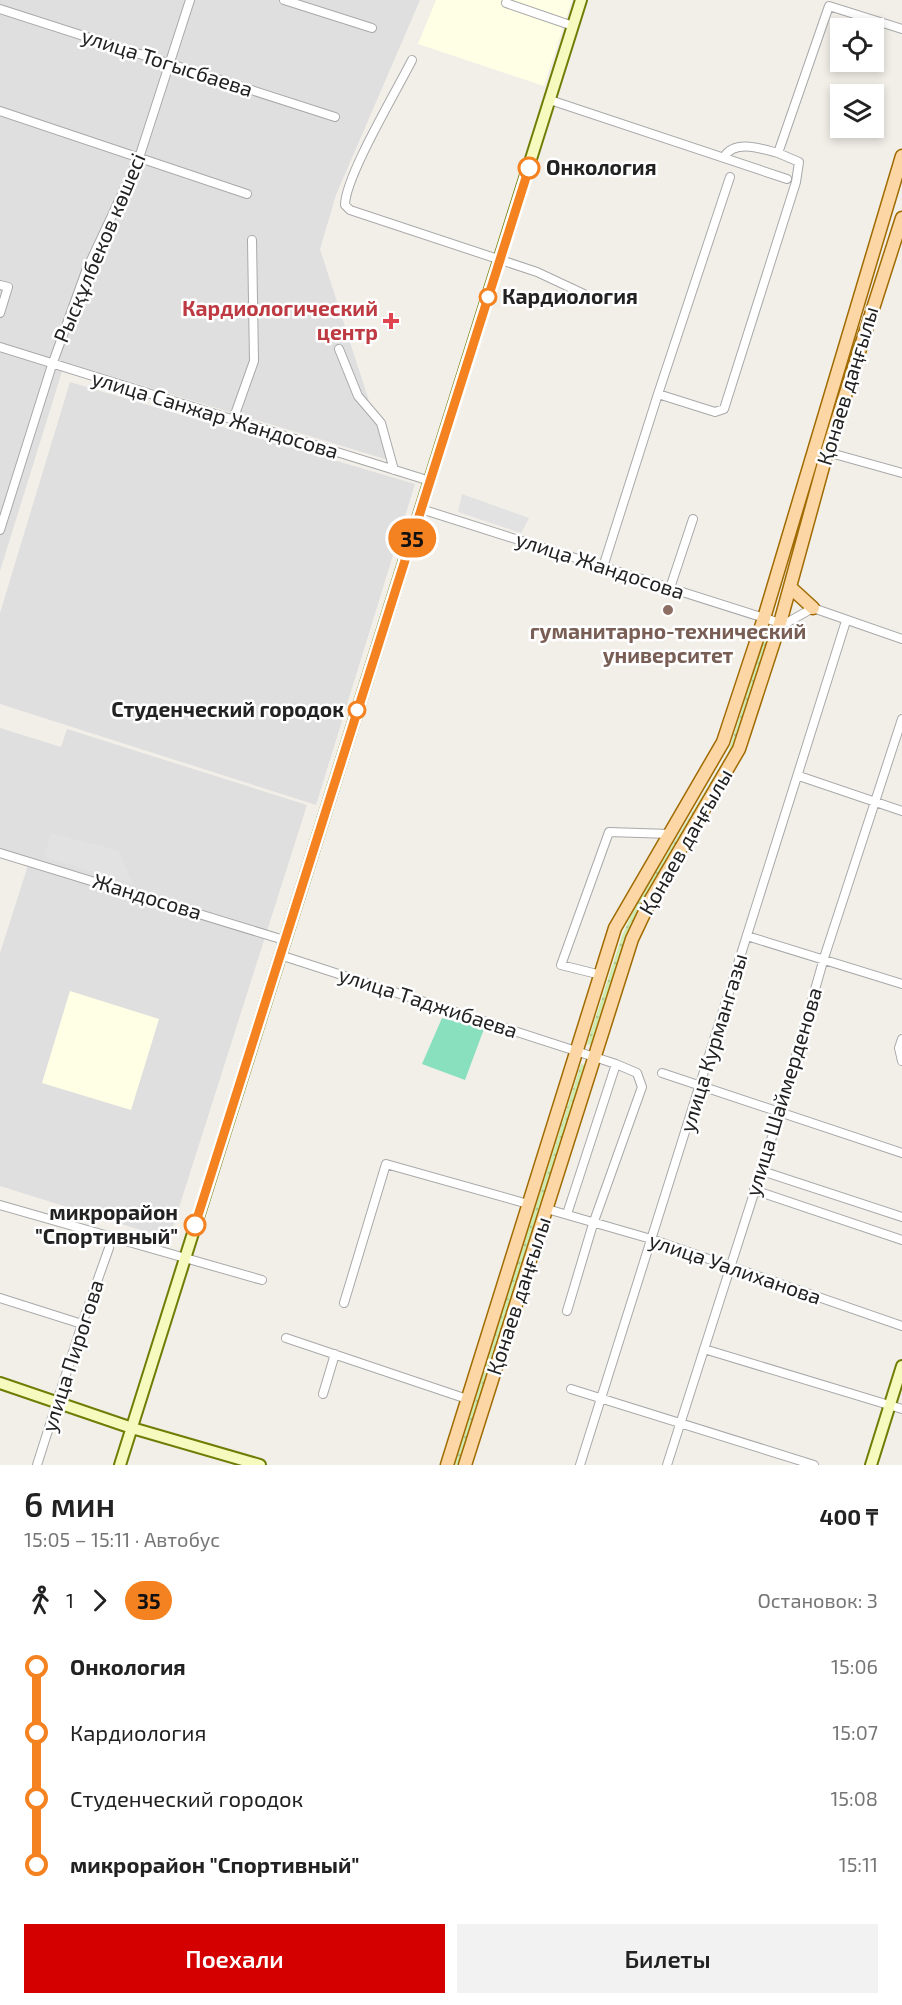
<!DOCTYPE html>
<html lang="ru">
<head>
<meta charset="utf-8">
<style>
	:root { --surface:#fff; --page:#f2f2f2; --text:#222; --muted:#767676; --accent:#d40000 }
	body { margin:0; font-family:"Exo 2",sans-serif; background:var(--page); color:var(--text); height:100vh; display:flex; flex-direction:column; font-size:22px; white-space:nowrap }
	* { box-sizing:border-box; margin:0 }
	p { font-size:20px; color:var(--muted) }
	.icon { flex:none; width:33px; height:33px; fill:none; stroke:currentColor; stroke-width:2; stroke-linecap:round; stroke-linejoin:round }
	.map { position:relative; height:1465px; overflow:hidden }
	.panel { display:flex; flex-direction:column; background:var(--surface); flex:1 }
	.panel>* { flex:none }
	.badge { padding:0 12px; border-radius:20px; font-size:21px; line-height:39px }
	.controls { position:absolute; left:830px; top:18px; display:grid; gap:12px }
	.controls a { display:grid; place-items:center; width:54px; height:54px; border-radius:0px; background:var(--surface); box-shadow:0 3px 9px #0003; font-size:30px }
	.map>.badge { position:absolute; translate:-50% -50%; box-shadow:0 0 0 3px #fff }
	.legs { display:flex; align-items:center; gap:9px; height:66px; padding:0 24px; font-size:20px }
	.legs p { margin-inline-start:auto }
	.headline { display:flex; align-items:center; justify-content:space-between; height:102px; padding:0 24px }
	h1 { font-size:33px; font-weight:600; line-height:45px }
	.button { display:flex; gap:12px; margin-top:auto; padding:12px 24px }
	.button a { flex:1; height:69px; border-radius:0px; background:var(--accent); color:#fff; font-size:24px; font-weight:600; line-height:69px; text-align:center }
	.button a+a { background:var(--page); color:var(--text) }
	ul { padding:0 24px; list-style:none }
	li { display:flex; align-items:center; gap:21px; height:66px; font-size:22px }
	li i { display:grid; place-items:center; width:9px; height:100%; margin:0 8px; background:currentColor }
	li i::after { content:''; width:15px; height:15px; margin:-8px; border:4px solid; border-radius:50%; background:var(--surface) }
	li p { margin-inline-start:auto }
	li:first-child i { background:linear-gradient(#0000 50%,currentColor 0) }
	li:last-child i { background:linear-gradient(currentColor 50%,#0000 0) }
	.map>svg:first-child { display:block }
</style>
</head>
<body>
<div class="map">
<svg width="902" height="1465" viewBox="0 0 902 1465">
	<defs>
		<pattern id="grass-dots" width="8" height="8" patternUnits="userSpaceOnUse" patternTransform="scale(1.5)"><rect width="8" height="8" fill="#cdebb0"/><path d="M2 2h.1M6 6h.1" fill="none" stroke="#b0c997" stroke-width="1.8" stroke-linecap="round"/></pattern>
	</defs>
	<rect width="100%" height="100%" fill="#f2efe9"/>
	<path fill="#e0dfdf" d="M0,0H420L336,195L320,249L388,460L65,362L0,571Z
		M70,382L415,484L316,805L0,704V613Z
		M0,728L61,747L67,729L307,805L169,1239L0,1186V953L30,859L0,849Z"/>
	<path fill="#ffffe5" d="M436,0H572L544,86L418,44Z
		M70,991L159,1019L131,1110L42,1083Z"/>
	<path fill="url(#grass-dots)" d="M766,633L769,634L730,754L639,908L593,1046L587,1044L622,936L635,907L728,753Z
		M581,1064L587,1066L459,1465H453Z"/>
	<path fill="#88e0be" d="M442,1018L484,1029L465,1080L422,1064Z"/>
	<path fill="#e2e2e2" d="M462,494L529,518L521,533L458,512Z
		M51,833L119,851L133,884L45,857Z"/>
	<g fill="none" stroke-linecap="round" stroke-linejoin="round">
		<g stroke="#a9a9a9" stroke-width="10">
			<path id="minor" d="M284,0L372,28
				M506,3L573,26
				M0,9L335,117
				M412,60C397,90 345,177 345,205L350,210L537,272L584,294
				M550,100L787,179
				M0,111L247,194
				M724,157C735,139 762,149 778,153L829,6L902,29
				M0,285L8,287L0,313
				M0,347L430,481
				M339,349L358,396L381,423L394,470
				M658,394L730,177
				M233,420L254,361L252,240
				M827,452L902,473
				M421,509L780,623L788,622L813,608L902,639
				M0,530L52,365L86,271L139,158L190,0
				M603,567L658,394L715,412L724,409L796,182L799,162L778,153
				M670,588L693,519
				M799,776L902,811
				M0,853L284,940
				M747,936L902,984
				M280,955L616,1064L567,1214
				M601,975L561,965L609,832L670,834
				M902,1039L899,1048L902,1061
				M662,1073L902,1153
				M762,1171L902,1217
				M754,1190L902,1240
				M0,1205L262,1280
				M547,1209L651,1239L902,1326
				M0,1298L82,1324
				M344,1303L386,1164L528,1204
				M567,1311L593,1224L642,1087L637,1073L616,1064
				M286,1338L467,1399
				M704,1349L902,1409
				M571,1389L814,1465
				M323,1394L335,1354
				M37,1465L82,1324L109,1248
				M580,1465L846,621
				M667,1465L780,1112L824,958L902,719"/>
		</g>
		<g stroke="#707d05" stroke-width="14">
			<path id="secondary" d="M0,1383L132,1428L260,1465
				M120,1465L581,0
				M871,1465L902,1366"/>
		</g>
		<g stroke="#a06b00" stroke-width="15">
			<path id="primary" d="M790,587L813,608
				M447,1465L615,928L723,742L764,618L902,156
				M465,1465L632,939L650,901L739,749L780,623L827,452L902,218"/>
		</g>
		<use href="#minor" stroke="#fff" stroke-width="8"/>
		<use href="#secondary" stroke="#f7fabf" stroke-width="10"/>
		<use href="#primary" stroke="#fcd6a4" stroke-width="12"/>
	</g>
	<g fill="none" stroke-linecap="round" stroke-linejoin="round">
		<g stroke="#fff" stroke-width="14">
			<path id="line-1" d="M195,1225L529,168"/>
		</g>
		<use href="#line-1" stroke="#f58220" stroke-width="9"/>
	</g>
	<g fill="#fff" stroke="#f58220" stroke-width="3">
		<circle cx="529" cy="168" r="10"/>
		<circle cx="488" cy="297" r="8"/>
		<circle cx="357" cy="710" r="8"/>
		<circle cx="195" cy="1225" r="10"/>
	</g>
	<path fill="#e0444e" stroke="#fff" stroke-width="2" d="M388 312h6v6h6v6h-6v6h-6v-6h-6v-6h6z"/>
	<circle fill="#8d6e63" stroke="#fff" stroke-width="2" cx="668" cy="610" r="6"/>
	<g text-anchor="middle" stroke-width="5" stroke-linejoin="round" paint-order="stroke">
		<g font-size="21" fill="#222" stroke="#fff">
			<text transform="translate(167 63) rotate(18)" y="7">улица Тогысбаева</text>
			<text transform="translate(100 248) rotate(-67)" y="7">Рысқұлбеков көшесі</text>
			<text transform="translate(848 386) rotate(-73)" y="7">Қонаев даңғылы</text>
			<text transform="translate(215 415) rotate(17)" y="7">улица Санжар Жандосова</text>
			<text transform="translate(600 566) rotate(18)" y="7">улица Жандосова</text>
			<text transform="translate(686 842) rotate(-60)" y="7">Қонаев даңғылы</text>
			<text transform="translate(147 897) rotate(17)" y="7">Жандосова</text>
			<text transform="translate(428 1003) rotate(18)" y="7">улица Таджибаева</text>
			<text transform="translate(714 1043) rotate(-73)" y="7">улица Курмангазы</text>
			<text transform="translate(784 1092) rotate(-73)" y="7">улица Шаймерденова</text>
			<text transform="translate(735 1269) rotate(19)" y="7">улица Уалиханова</text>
			<text transform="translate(519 1296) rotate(-72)" y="7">Қонаев даңғылы</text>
			<text transform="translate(73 1356) rotate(-72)" y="7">улица Пирогова</text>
		</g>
		<g font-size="21" font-weight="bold" fill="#222" stroke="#fff" text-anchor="start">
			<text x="546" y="175">Онкология</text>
			<text x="502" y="304">Кардиология</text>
			<text x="344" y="717" text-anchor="end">Студенческий городок</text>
			<text x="178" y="1220" text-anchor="end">микрорайон<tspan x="178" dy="24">"Спортивный"</tspan></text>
		</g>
		<g font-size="21" font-weight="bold" fill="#be3a42" stroke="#fff" text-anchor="end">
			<text x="378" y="316">Кардиологический<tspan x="378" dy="24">центр</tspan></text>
		</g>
		<g font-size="21" font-weight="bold" fill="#785e54" stroke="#fff">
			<text x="668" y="639">гуманитарно-технический<tspan x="668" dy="24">университет</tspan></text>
		</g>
	</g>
</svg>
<div class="controls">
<a><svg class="icon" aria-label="locate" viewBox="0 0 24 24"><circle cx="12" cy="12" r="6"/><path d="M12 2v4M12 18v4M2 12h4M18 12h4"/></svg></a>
<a><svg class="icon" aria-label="layers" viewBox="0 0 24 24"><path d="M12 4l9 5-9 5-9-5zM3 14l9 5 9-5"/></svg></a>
</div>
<b class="badge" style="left:412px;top:538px;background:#f58220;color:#111">35</b>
</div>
<section class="panel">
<div class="headline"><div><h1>6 мин</h1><p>15:05 – 15:11 · Автобус</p></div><b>400 ₸</b></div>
<div class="legs"><svg class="icon" aria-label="walk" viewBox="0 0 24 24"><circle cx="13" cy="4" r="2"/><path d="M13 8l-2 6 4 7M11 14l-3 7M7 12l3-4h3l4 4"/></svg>1<svg class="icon" aria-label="forward" viewBox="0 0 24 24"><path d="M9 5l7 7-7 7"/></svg><b class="badge" style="background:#f58220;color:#111">35</b><p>Остановок: 3</p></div>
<ul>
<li><i style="color:#f58220"></i><b>Онкология</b><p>15:06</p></li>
<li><i style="color:#f58220"></i><span>Кардиология</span><p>15:07</p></li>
<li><i style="color:#f58220"></i><span>Студенческий городок</span><p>15:08</p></li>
<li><i style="color:#f58220"></i><b>микрорайон &quot;Спортивный&quot;</b><p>15:11</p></li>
</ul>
<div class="button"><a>Поехали</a><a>Билеты</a></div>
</section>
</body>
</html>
